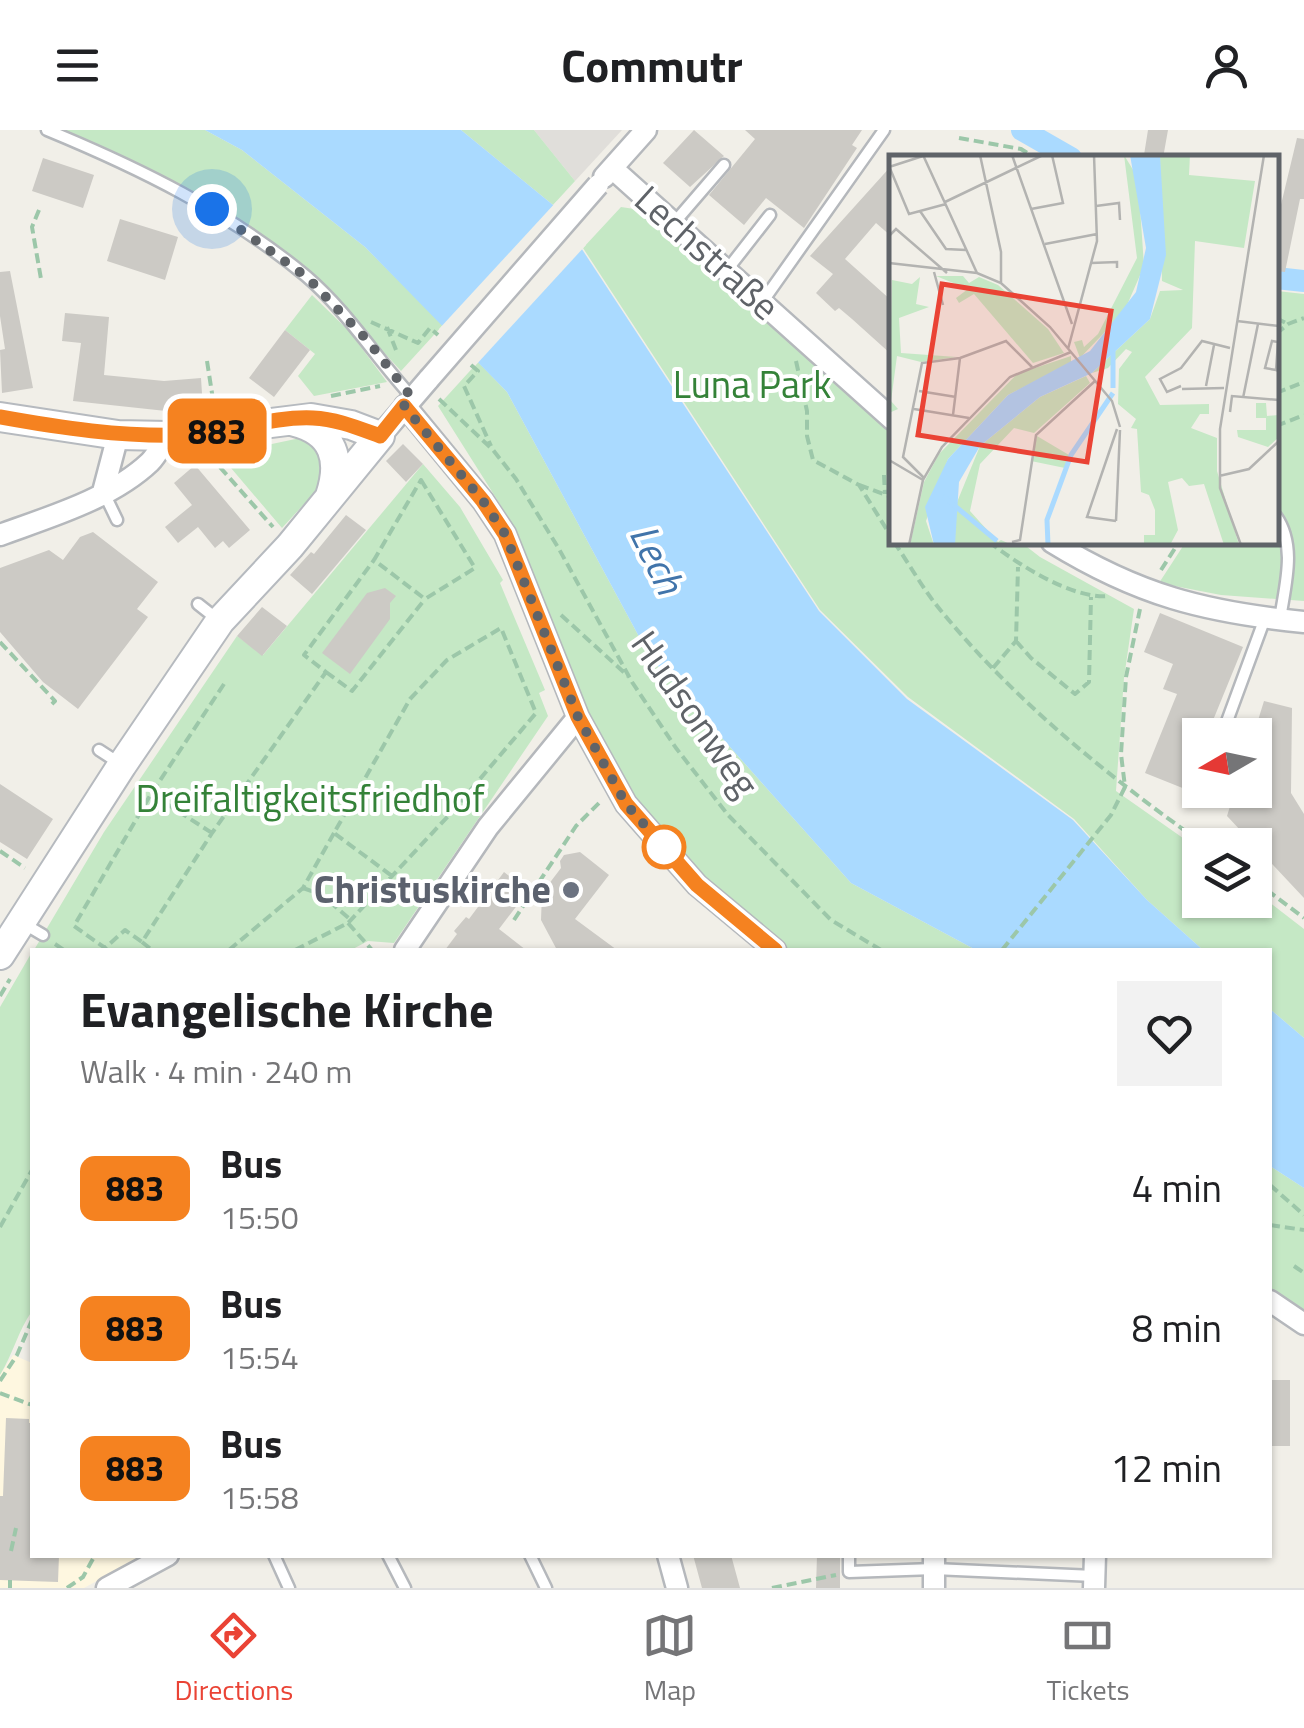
<!DOCTYPE html>
<html lang="en">
<head>
<meta charset="utf-8">
<style>
	:root { --surface:#fff; --page:#f2f2f2; --text:#202124; --muted:#757577; --line:#e0e0e0; --accent:#ea4335 }
	body { margin:0; font-family:"Titillium Web",sans-serif; background:var(--page); color:var(--text); height:100vh; display:flex; flex-direction:column; font-size:38px; white-space:nowrap }
	* { box-sizing:border-box; margin:0 }
	p { font-size:32px; color:var(--muted) }
	.icon { flex:none; width:55px; height:55px; fill:none; stroke:currentColor; stroke-width:2; stroke-linecap:round; stroke-linejoin:round }
	.map { position:relative; flex:1; overflow:hidden }
	.details { position:absolute; left:30px; top:818px; width:1242px; height:610px; display:flex; flex-direction:column; background:var(--surface); border-radius:0px; box-shadow:0 2px 8px #0004 }
	.details>* { flex:none }
	.badge { padding:0 20px; border-radius:15px; font-size:35px; line-height:65px }
	.needle { width:65px; rotate:261deg }
	.buttons { position:absolute; left:1182px; top:588px; display:grid; gap:20px }
	.buttons a { display:grid; place-items:center; width:90px; height:90px; border-radius:0px; background:var(--surface); box-shadow:0 2px 8px #0004; font-size:50px }
	.you { position:absolute; width:50px; height:50px; margin:-25px; border:8px solid #fff; border-radius:50%; background:#1a73e8; box-shadow:0 0 0 15px #1a73e833 }
	.map>.badge { position:absolute; translate:-50% -50%; box-shadow:0 0 0 5px #fff }
	.round { display:grid; place-items:center; flex:none; width:105px; height:105px; border-radius:0px; background:var(--page) }
	.summary { display:flex; align-items:center; justify-content:space-between; height:170px; padding:0 50px }
	h1 { font-size:48px; font-weight:700; line-height:75px }
	ul { padding:0; list-style:none }
	li { display:flex; align-items:center; gap:30px; height:140px; padding:0 50px }
	li div { flex:1 }
	li b { display:block; font-size:38px }
	li em { font-style:normal }
	li .badge { min-width:110px; font-weight:700; text-align:center }
	header { display:flex; justify-content:space-between; align-items:center; height:130px; padding:0 50px; background:var(--surface); font-size:45px; font-weight:700 }
	.dock { display:flex; justify-content:space-around; align-items:center; height:140px; border-top:2px solid var(--line); background:var(--surface); font-size:28px; color:var(--muted) }
	.dock a { display:grid; justify-items:center; gap:5px }
	.dock .current { color:var(--accent) }
	.map>svg:first-child { display:block }
</style>
</head>
<body>
<header><svg class="icon" aria-label="menu" viewBox="0 0 24 24"><path d="M4 6h16M4 12h16M4 18h16"/></svg>Commutr<svg class="icon" aria-label="person" viewBox="0 0 24 24"><circle cx="12" cy="8" r="4"/><path d="M4 21q1-7 8-7t8 7"/></svg></header>
<div class="map">
<svg width="1304" height="1458" viewBox="0 0 1304 1458">
	<rect width="100%" height="100%" fill="#f1efe8"/>
	<path fill="#fef7e0" d="M13,1225L32,1233V1425H144L84,1458H0V1245Z"/>
	<path fill="#e0deda" d="M534,0H622L575,51Z"/>
	<path fill="#c5e8c5" d="M62,0H205L242,20L365,117L443,195L401,241L304,135L213,73Z
		M461,0H534L575,51L553,75Z
		M621,77L641,80L672,100L891,297L892,412L1022,413L1040,427L1134,479L1124,548L1116,661L1200,720V770H1255V761L1304,799V908L1270,879V820H1203L1147,770L1074,689L908,567L820,480L583,118Z
		M1277,161L1304,164V471L1221,465L1159,453L1185,413L1276,412Z
		M312,165L349,201L387,252L314,266L298,246L315,224L285,200Z
		M478,232L507,262L650,527L851,753L976,820H787L762,801L659,706L610,636L534,467L515,398L438,276Z
		M305,307L319,308L329,347L282,398L220,325Z
		M423,334L460,377L503,450L500,453L505,465L545,560L539,563L548,586L394,813L368,811L351,820H34L104,702L237,506L263,525Z
		M32,822V1181C18,1201 13,1224 0,1245V877Z
		M1270,1036L1304,1058V1185L1270,1161Z"/>
	<path fill="#aadaff" d="M205,0H461L553,75L819,481L907,569L1073,690L1147,770L1203,820H976L851,753L650,527L507,262L365,117L242,20Z
		M1270,879L1304,908V1058L1270,1036Z"/>
	<path fill="#f1efe8" d="M557,71L586,115L475,236L439,199Z"/>
	<g fill="none" stroke-linecap="round" stroke-linejoin="round">
		<path stroke="#aadaff" stroke-width="22" d="M1022,0L1071,28
			M1276,148L1304,151"/>
	</g>
	<path fill="#cccac5" d="M694,0L724,26L690,57L663,33Z
		M745,0H862L852,15L857,18L804,98L766,68L744,95L709,65L755,9Z
		M1148,0H1168L1163,28L1144,25Z
		M1297,8L1304,9V69H1300L1285,142L1276,141V83H1279Z
		M43,28L94,45L83,78L32,61Z
		M892,35V107L876,93L845,129L892,171V225L852,189L839,178L835,181L816,163L833,144L810,126Z
		M120,89L178,107L165,150L107,131Z
		M10,141L33,258L2,263L0,220L5,219L0,186V142Z
		M65,183L109,187L104,245L164,251L201,248L203,279L166,281L73,271L81,213L62,211Z
		M285,200L310,220L274,267L249,248Z
		M403,314L423,334L406,352L386,331Z
		M195,335L250,400L229,418L223,411L215,418L198,397L178,413L165,397L192,375L174,353Z
		M346,385L366,400L312,464L290,445L311,422L314,424Z
		M93,402L158,452L137,479L148,487L78,579L43,552L0,502V438L49,420L63,430L80,407Z
		M385,458L396,466L390,473V489L350,544L322,523L367,463Z
		M262,477L287,496L262,526L237,506Z
		M1160,483L1243,517L1207,605H1200V623L1185,659L1145,643L1177,564L1163,559L1173,534L1144,522Z
		M1264,571L1292,578L1291,663L1304,684V768L1227,686L1235,660H1255V600Z
		M0,654L53,689L27,729L0,712Z
		M580,722L609,745L575,789L617,820H557L541,790L542,763L561,738L560,731L564,725Z
		M504,742L528,761L499,799L526,820H445L457,804L454,801L466,787L469,789Z
		M1272,1250H1290V1316H1270Z
		M6,1288L29,1289V1293H32V1425H59L58,1452L0,1450V1366H3Z
		M693,1425H731L740,1458H702Z
		M817,1425H840V1458H816Z"/>
	<g fill="none" stroke-linecap="round" stroke-linejoin="round">
		<g stroke="#b5b8bc" stroke-width="15">
			<path id="lane" d="M47,0C139,38 229,82 306,146C347,181 376,228 412,267
				M674,93L724,35
				M727,140L770,85
				M763,171L884,0
				M104,363L117,390
				M1276,386C1297,416 1285,455 1280,489
				M198,474L217,489
				M1222,605L1265,488
				M99,620L119,633
				M21,792L43,805
				M274,1425L289,1458
				M388,1425L405,1458
				M530,1425L546,1458
				M849,1425V1442L934,1439L1094,1446"/>
		</g>
		<g stroke="#b5b8bc" stroke-width="25">
			<path id="street" d="M612,38L892,289
				M604,47L646,0
				M405,276L483,371L505,404L578,587L626,674L697,755L775,820
				M380,306L429,249
				M103,362L118,305
				M0,405C49,387 111,369 150,332C157,325 162,314 168,306
				M1052,412C1138,465 1204,482 1304,492
				M405,820L488,697L578,587
				M1270,1171L1304,1194
				M668,1425L677,1458
				M934,1425V1458
				M107,1458L168,1425
				M1094,1458L1095,1425"/>
		</g>
		<g stroke="#b6babf" stroke-width="32">
			<path id="secondary" d="M0,287L118,305L168,306L311,288L351,295L380,306L290,416L220,491L122,635L0,825
				M295,292C334,302 342,330 330,366"/>
		</g>
		<path stroke="#9cc7a9" stroke-width="4" stroke-dasharray="10 5" stroke-linecap="butt" d="M959,8L1021,19L1035,28
			M39,80L32,97L41,149
			M1276,188L1288,194
			M371,192L418,213L430,198L438,205
			M387,197L396,220
			M1276,204L1288,194L1304,188
			M207,231L214,276
			M796,231L807,281V306L813,330L859,355L892,408
			M471,235L478,241L464,256L491,316
			M1276,263L1304,252
			M331,266L380,256
			M439,269L493,320L516,349L559,419L632,552L676,618L728,685L831,790L881,820
			M1276,296L1304,285
			M210,326L273,397
			M884,345L885,364
			M421,350L475,438L425,469L374,430Z
			M859,355L892,367
			M894,412C910,435 924,461 942,482C1017,573 1109,647 1205,715
			M989,412C1018,434 1071,469 1108,466
			M1161,440L1179,412
			M561,485L628,546
			M1016,511L1031,528L1075,564L1089,552L1091,467
			M0,512L55,571L50,576
			M993,538L1016,511L1018,437
			M326,542L352,561L425,469
			M224,554L151,664L74,796L105,818L125,800L142,812L212,703L326,542L304,525L374,430
			M153,665L212,703
			M0,721L25,738
			M1255,751L1304,788
			M303,758L322,765L351,790
			M1185,784L1200,770
			M514,790L576,696L602,670
			M348,793L372,820
			M142,812L152,820
			M55,814L64,820
			M229,820L303,758L334,703
			M295,820L348,793L451,683L536,583L501,498L447,530L410,569L334,703L392,746
			M1002,820L1111,685L1125,657L1121,624L1126,547L1140,479
			M0,866L10,849
			M1270,1055L1304,1085
			M1270,1095L1304,1100
			M0,1097L32,1040
			M1294,1136L1304,1143
			M0,1251L17,1225L32,1190
			M0,1263L32,1275
			M11,1421L16,1398
			M10,1458V1450
			M67,1458L83,1447L95,1425
			M772,1458L836,1445"/>
		<use href="#lane" stroke="#fff" stroke-width="10"/>
		<use href="#street" stroke="#fff" stroke-width="20"/>
		<use href="#secondary" stroke="#fff" stroke-width="28"/>
		<g stroke="#b5b8bc" stroke-width="25" stroke-linecap="butt">
			<path id="street-bridge" d="M429,249L598,55"/>
		</g>
		<use href="#street-bridge" stroke="#fff" stroke-width="20"/>
	</g>
	<g fill="none" stroke-linecap="round" stroke-linejoin="round">
		<g stroke="#fff" stroke-width="22">
			<path id="line" d="M0,287C61,298 122,307 184,305C227,304 270,286 313,288C337,289 358,298 380,306L404,276L483,371L505,404L578,587L626,674L697,755L775,820"/>
		</g>
		<use href="#line" stroke="#f58220" stroke-width="15"/>
		<path stroke="#5f6368" stroke-width="10" stroke-dasharray="0 18" d="M212,79L308,148L368,211L412,268L404,276L483,371L505,404L578,587L626,674L664,717"/>
	</g>
	<circle fill="#fff" stroke="#f58220" stroke-width="5" cx="664" cy="717" r="20"/>
	<circle fill="#6b7280" stroke="#fff" stroke-width="4" cx="571" cy="760" r="10"/>
	<g text-anchor="middle" stroke-width="8" stroke-linejoin="round" paint-order="stroke">
		<g font-size="38" fill="#5f6368" stroke="#fff">
			<text transform="translate(707 123) rotate(42)" y="13">Lechstraße</text>
			<text transform="translate(695 584) rotate(55)" y="13">Hudsonweg</text>
		</g>
		<g font-size="38" fill="#348238" stroke="#fff">
			<text x="752" y="268">Luna Park</text>
			<text x="310" y="682">Dreifaltigkeitsfriedhof</text>
		</g>
		<g font-size="38" font-weight="bold" fill="#5b616d" stroke="#fff" text-anchor="end">
			<text x="551" y="773">Christuskirche</text>
		</g>
		<g font-size="40" font-style="italic" fill="#4174aa" stroke="#fff">
			<text transform="translate(657 429) rotate(64)" y="14">Lech</text>
		</g>
	</g>
	<g transform="translate(889 25)">
		<rect width="390" height="390" fill="#f1efe8"/>
		<path d="M235,0L249,23L255,111L235,157L191,203L185,187L193,185L195,192L209,179L248,103ZM271,0H301L300,20L366,26L355,93L306,86L303,173L256,222L271,250L320,249V259H311L302,273L328,283V316L350,390H335L315,329L300,331L293,323L279,327L289,375L281,390H255V380H266V355L260,340L252,337L248,274L242,273L247,264L229,249L230,214L243,197L237,194L219,213L203,218L261,164L271,136L294,135L273,126ZM3,118V125L23,129L31,122L27,149L40,152L10,163L12,198L68,202L32,207L8,201L2,246L9,254L0,258ZM47,121H74L80,128L90,122L109,130L159,174L175,198L144,208L85,139L70,148L67,143L79,134ZM182,201V209L119,240L59,304L37,366L45,390H21L35,327L50,299L128,219ZM197,221L201,228L145,278L125,273L91,309L81,356L109,387L112,385L123,390H66L64,357L91,291L151,242ZM367,248H377L378,261L390,260V282L379,292L349,282L348,275H377V263H367ZM148,281L180,300L176,313L142,306Z" fill="#c5e8c5"/>
		<path d="M241,0H271L277,100L261,164L203,218L151,242L91,291L70,327L66,390H45L36,352L59,304L119,240L201,196L247,137L257,93Z" fill="#aadaff"/>
		<path fill="none" stroke="#aadaff" stroke-width="5" d="M224,196V233M54,341L108,386M159,390L158,365L182,300L224,238"/>
		<path fill="none" stroke="#b3b3b1" stroke-width="2.5" d="M34,0L88,118M91,0L112,97V128M123,0L183,169M0,11L20,59L57,49M0,12L34,1M56,47L154,0M207,51L230,48L231,65M142,54L174,48L163,0M31,56L57,94L77,95M0,81L7,74L58,118M156,89L208,79M0,108L88,118L112,128L161,172L223,246L231,272M202,108L228,107V113M45,117L54,150M348,166L390,171M179,194L208,86L205,0M71,203L117,186L143,212M387,215L389,187L383,186L376,213L387,215L390,216M292,231L278,237L271,224L292,213L313,186L341,193M317,231L325,190M293,234L335,233M30,236L67,242M354,243L369,169M25,254L80,263M341,257L343,241L390,245M0,305L34,325M330,321L360,314L390,286M35,323L14,302L33,208L71,203L64,260M227,366L198,362L228,274M227,366L231,275M123,387L131,385L147,280L206,226M20,390L34,325L53,292L121,222L182,197M352,390L331,333V274L375,0"/>
		<path fill="#ea4335" fill-opacity="0.15" stroke="#ea4335" stroke-width="5" d="M53,129L222,156L198,307L29,280Z"/>
		<rect width="390" height="390" fill="none" stroke="#5f6368" stroke-width="5"/>
	</g>
</svg>
<div class="buttons">
<a><svg class="needle" viewBox="-14 -14 28 28"><path d="M0-13l5 13h-10z" fill="#e53935"/><path d="M0 13l5-13h-10z" fill="#757577"/></svg></a>
<a><svg class="icon" aria-label="layers" viewBox="0 0 24 24"><path d="M12 4l9 5-9 5-9-5zM3 14l9 5 9-5"/></svg></a>
</div>
<div class="you" style="left:212px;top:79px"></div>
<b class="badge" style="left:217px;top:301px;background:#f58220;color:#111">883</b>
<section class="details">
<div class="summary"><div><h1>Evangelische Kirche</h1><p>Walk · 4 min · 240 m</p></div><a class="round"><svg class="icon" aria-label="heart" viewBox="0 0 24 24"><path d="M12 20l-8-8c-3-5 5-10 8-4 3-6 11-1 8 4z"/></svg></a></div>
<ul>
<li><span class="badge" style="background:#f58220;color:#111">883</span><div><b>Bus</b><p>15:50</p></div><em>4 min</em></li>
<li><span class="badge" style="background:#f58220;color:#111">883</span><div><b>Bus</b><p>15:54</p></div><em>8 min</em></li>
<li><span class="badge" style="background:#f58220;color:#111">883</span><div><b>Bus</b><p>15:58</p></div><em>12 min</em></li>
</ul>
</section>
</div>
<nav class="dock">
<a class="current"><svg class="icon" aria-label="directions" viewBox="0 0 24 24"><path d="M12 3l9 9-9 9-9-9zM9 14v-3h6M13 9l2 2-2 2"/></svg>Directions</a>
<a><svg class="icon" aria-label="map" viewBox="0 0 24 24"><path d="M3 6l6-2 6 2 6-2v14l-6 2-6-2-6 2zM9 4v14M15 6v14"/></svg>Map</a>
<a><svg class="icon" aria-label="tickets" viewBox="0 0 24 24"><path d="M3 7h18v10H3zM15 7v10"/></svg>Tickets</a>
</nav>
</body>
</html>
